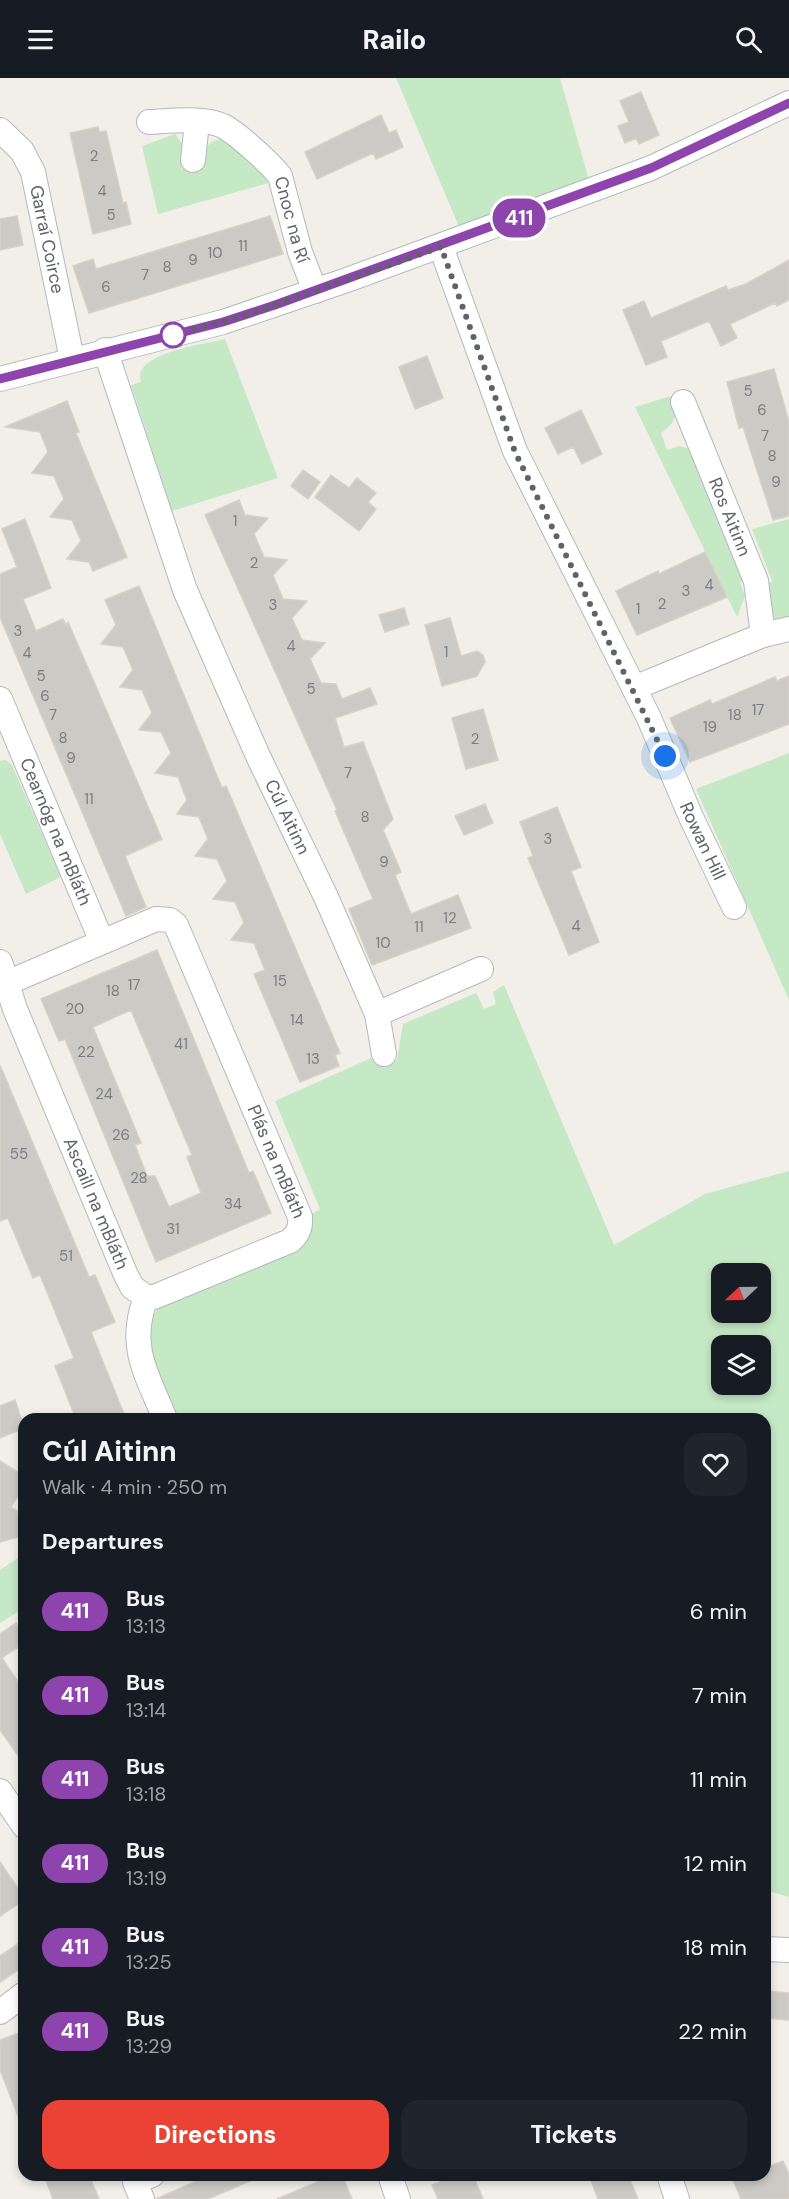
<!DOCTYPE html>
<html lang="en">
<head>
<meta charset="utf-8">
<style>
	:root { --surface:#171b24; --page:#20242c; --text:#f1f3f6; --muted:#9ea1a6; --accent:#ea4335 }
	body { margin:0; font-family:"DM Sans",sans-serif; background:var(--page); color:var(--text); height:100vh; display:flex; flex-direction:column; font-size:22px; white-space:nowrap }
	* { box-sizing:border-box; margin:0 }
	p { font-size:20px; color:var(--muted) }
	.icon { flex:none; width:33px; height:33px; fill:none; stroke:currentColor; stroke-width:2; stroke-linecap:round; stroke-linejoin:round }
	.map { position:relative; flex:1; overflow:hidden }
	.drawer { position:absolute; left:18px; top:1335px; width:753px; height:768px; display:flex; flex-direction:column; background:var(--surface); border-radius:18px; box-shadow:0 3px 9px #0003 }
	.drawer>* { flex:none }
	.badge { padding:0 12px; border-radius:20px; font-size:21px; line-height:39px }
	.needle { width:39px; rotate:248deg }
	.buttons { position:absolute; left:711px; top:1185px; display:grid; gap:12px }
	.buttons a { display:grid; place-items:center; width:60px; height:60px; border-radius:12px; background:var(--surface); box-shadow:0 3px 9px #0003; font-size:30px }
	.you { position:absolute; width:30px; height:30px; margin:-15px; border:4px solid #fff; border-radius:50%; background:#1a73e8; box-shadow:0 0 0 9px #1a73e833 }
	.map>.badge { position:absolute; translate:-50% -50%; box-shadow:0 0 0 3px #fff }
	h2 { padding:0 24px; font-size:22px; line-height:54px }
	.round { display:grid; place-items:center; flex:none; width:63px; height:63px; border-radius:18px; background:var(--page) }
	.headline { display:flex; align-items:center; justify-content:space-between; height:102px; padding:0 24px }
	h1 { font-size:28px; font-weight:800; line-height:45px }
	.cta { display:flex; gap:12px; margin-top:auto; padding:12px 24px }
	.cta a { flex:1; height:69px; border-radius:18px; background:var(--accent); color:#fff; font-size:24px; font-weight:800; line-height:69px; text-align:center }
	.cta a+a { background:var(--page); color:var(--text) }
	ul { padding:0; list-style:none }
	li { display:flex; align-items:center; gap:18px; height:84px; padding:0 24px }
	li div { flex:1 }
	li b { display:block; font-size:22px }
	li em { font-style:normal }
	li .badge { min-width:66px; font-weight:700; text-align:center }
	header { display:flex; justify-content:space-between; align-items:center; height:78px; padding:0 24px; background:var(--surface); font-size:27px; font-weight:800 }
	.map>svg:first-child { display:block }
</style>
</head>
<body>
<header><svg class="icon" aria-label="menu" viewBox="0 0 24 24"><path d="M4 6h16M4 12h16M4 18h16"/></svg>Railo<svg class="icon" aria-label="search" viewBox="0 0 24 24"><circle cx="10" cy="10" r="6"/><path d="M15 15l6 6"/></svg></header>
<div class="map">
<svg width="789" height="2121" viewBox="0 0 789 2121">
	<rect width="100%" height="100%" fill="#f1efe8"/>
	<path fill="#c5e8c5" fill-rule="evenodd" d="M396,0H560L589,102L460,151Z
		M175,56L183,67L182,91H202C205,76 203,64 221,61L263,94L268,105L158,136L142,68Z
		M225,261L278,400L172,433L131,307L141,304C131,275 206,266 225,261Z
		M671,318C678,336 677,344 661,355L667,372L680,368L689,371L746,501L740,504L745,518L737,539L635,329Z
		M789,441V542H777L770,536L767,506L772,503L752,451Z
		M789,675V922L696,711Z
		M6,682L12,687L61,799L26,816L0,756V683Z
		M504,907L614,1167L705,1116L789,1093V1819L765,1812V1341H176C165,1312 134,1254 160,1228L310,1153L313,1144L312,1136L320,1131L275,1023L371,980L376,987L397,982L403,946L476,915L484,931L496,926L493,914ZM722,1196H760V1234H722ZM722,1268H760V1306H722Z
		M24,1476V1530L0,1545V1492Z"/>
	<path fill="#cccac5" stroke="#d6d1c6" stroke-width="1.5" fill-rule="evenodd" d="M641,14L659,57L639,66L636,60L625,65L618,48L629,44L620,23Z
		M381,37L389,55L396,52L403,69L376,81L373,75L317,101L305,74Z
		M98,49L99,54L106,53L123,125L126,124L131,146L93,156L70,55Z
		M17,138L23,167L0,172V141Z
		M270,138L283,176L89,235L73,188L93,181L96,191Z
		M789,182V222L777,228L775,225L730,246L737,260L721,268L709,243L661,263L667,279L646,287L623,232L644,223L651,240L726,208L728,212L746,206Z
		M427,278L443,320L415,331L399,289Z
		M774,291L789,344V438L773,442L743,349L739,350L727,304Z
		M67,323L79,354L76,355L127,479L93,493L89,484L67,481L81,463L72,442L50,439L64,421L54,398L32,395L48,374L40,354L5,349Z
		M581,332L602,376L582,386L573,369L558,376L545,350Z
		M303,392L320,404L308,421L291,408Z
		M331,397L349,410L357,400L376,415L368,424L376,431L359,453L315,419Z
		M239,422L245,437L268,440L254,456L264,479L287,482L273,497L283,521L307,523L292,540L302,562L325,565L310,581L321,605L336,606L342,621L370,610L377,626L335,640L344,669L363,664L384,718L393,741L383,752L401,794L395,797L411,836L458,817L471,850L372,887L349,831L373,821L335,733L337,732L205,437Z
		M25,441L51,510L23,521L36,553L63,541L66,547L68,544L162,761L125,778L146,829L126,838L0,539V496L17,489L2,451Z
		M705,474L727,519L637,557L616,513L658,493L659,496Z
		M139,508L222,710L226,708L340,975L335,977L339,988L300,1004L254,896L265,892L254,865L231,862L244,845L235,824L213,821L227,803L217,781L195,778L208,761L199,739L177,736L187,722L178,699L155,695L171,675L161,654L139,652L152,635L142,612L120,609L133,592L123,569L101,566L116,547L105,522Z
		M404,530L409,546L385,554L379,537Z
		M450,540L461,578L477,573L483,577L485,584L477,598L442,608L425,547Z
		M789,598V646L690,684L670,640L710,622L712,626L775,599L777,603Z
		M483,631L498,682L466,691L452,640Z
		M485,726L493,745L464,757L455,738Z
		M557,729L581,789L571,793L599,864L569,877L528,780L533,778L520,744Z
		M157,872L237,1066L249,1095L253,1093L271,1135L156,1184L65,961L59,963L41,921ZM131,932L192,1077L187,1079L201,1115L169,1129L155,1098H147L135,1067L141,1065L93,949Z
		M0,987L89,1199L95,1197L115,1244L91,1254L126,1341H76L55,1288L74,1280L40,1197L33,1200L8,1140L0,1143Z
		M15,1322L24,1350L0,1360V1328Z
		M0,1383L24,1398V1409L11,1429L17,1433L22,1453L18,1459L0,1464Z
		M16,1545L24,1556V1565L2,1580L24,1613V1686L0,1652V1556Z
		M0,1784L24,1819V1822L0,1838Z
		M24,1862V1888L0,1904V1878Z
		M765,1913L789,1915V1942L765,1940Z
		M24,1953V2050L23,2051L0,1992V1962Z
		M783,2083L789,2096V2121H741L731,2097H765V2090Z
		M44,2097H89L99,2121H53Z
		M210,2097H264L208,2121H156Z
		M334,2097H342L352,2121H277Z
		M438,2097H473L483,2121H438L432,2107L440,2104Z
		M589,2097H628L638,2121H598Z"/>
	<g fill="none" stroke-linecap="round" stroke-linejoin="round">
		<g stroke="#b5b8bc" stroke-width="26">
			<g id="minor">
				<path id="s1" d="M149,44C170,43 203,39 223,48C237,55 271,86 280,98L300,174L315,213"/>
				<path id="s2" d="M0,52L22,73L33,94L72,281"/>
				<path d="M193,82L197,44"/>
				<path id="s3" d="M441,169L515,373L649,640L691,739L734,829"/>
				<path id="s4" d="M105,272L185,512L258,678L326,819L377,936L384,976"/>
				<path d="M0,301L223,244L347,202L651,90L789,25"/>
				<path id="s5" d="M683,324L756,503L763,557"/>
				<path d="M634,610L763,557L789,551"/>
				<path id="s6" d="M0,621L102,864"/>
				<path id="s7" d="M0,884L15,931L125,1195L132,1209L146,1219"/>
				<path id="s8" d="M7,905L156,841L170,842L176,847L300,1139C301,1150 298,1156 290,1163L154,1219H146"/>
				<path d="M377,936L481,891"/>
				<path d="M146,1219C127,1269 147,1296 165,1341"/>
				<path d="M0,1713L24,1748"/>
				<path d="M765,1871L789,1872"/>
				<path d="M0,1934L24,1916"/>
				<path d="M390,2097L398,2121"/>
				<path d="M669,2097L677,2121"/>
				<path d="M142,2121L135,2104L152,2097"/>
			</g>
		</g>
		<use href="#minor" stroke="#fff" stroke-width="24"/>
	</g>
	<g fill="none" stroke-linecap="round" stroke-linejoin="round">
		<g stroke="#fff" stroke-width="14">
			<path id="line" d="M0,301L223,244L275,227L651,90L789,25"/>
		</g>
		<use href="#line" stroke="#8e44ad" stroke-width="9"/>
		<path stroke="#5f6368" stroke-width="6" stroke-dasharray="0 10.8" d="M173,257L246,237L441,169L515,374L665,678"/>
	</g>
	<circle fill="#fff" stroke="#8e44ad" stroke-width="3" cx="173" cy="257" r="12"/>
	<g text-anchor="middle" stroke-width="6" stroke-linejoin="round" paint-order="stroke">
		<g font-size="15" fill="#7a7d7f">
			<text x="94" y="83">2</text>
			<text x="102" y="118">4</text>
			<text x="111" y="142">5</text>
			<text x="243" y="173">11</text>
			<text x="215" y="180">10</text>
			<text x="193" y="187">9</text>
			<text x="167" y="194">8</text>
			<text x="145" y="202">7</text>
			<text x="106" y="214">6</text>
			<text x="748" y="318">5</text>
			<text x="762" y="337">6</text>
			<text x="765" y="363">7</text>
			<text x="772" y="383">8</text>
			<text x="776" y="409">9</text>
			<text x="235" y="448">1</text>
			<text x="254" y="490">2</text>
			<text x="709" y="512">4</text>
			<text x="686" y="518">3</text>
			<text x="662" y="531">2</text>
			<text x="273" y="532">3</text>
			<text x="638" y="536">1</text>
			<text x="18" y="558">3</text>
			<text x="291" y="573">4</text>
			<text x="446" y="579">1</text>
			<text x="27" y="580">4</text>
			<text x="41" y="603">5</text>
			<text x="311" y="616">5</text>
			<text x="45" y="623">6</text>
			<text x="758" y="637">17</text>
			<text x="53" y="642">7</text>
			<text x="735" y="642">18</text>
			<text x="710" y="654">19</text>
			<text x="63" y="665">8</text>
			<text x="475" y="666">2</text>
			<text x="71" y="685">9</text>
			<text x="348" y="700">7</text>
			<text x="89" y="726">11</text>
			<text x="365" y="744">8</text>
			<text x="548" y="766">3</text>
			<text x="384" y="789">9</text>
			<text x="450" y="845">12</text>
			<text x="576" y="853">4</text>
			<text x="419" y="854">11</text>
			<text x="383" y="870">10</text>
			<text x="280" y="908">15</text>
			<text x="134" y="912">17</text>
			<text x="113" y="918">18</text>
			<text x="75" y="936">20</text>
			<text x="297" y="947">14</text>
			<text x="181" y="971">41</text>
			<text x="86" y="979">22</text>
			<text x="313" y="986">13</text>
			<text x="104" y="1021">24</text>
			<text x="121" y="1062">26</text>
			<text x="19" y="1081">55</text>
			<text x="139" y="1105">28</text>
			<text x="233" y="1131">34</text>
			<text x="173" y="1156">31</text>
			<text x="66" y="1183">51</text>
		</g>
		<g font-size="18" fill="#5f6368" stroke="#fff">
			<text dy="6" stroke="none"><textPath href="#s1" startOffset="196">Cnoc na Rí</textPath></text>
			<text dy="6" stroke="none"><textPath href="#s2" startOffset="123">Garraí Coirce</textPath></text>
			<text dy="6" stroke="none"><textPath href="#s5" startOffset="124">Ros Aitinn</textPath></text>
			<text dy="6" stroke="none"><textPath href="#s4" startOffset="502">Cúl Aitinn</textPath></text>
			<text dy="6" stroke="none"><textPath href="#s6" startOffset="144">Cearnóg na mBláth</textPath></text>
			<text dy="6" stroke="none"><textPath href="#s3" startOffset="650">Rowan Hill</textPath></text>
			<text dy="6" stroke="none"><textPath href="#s8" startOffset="441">Plás na mBláth</textPath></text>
			<text dy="6" stroke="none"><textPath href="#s7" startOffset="260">Ascaill na mBláth</textPath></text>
		</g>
	</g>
</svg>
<div class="buttons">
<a><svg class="needle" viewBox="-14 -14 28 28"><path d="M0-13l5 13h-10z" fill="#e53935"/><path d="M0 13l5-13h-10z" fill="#9ea1a6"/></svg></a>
<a><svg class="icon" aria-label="layers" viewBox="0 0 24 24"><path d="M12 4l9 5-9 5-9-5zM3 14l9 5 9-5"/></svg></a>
</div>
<div class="you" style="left:665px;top:678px"></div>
<b class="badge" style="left:519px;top:140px;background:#8e44ad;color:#fff">411</b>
<section class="drawer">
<div class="headline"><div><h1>Cúl Aitinn</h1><p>Walk · 4 min · 250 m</p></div><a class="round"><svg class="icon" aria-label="heart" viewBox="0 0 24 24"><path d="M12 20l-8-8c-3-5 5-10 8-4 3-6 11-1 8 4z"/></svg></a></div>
<h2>Departures</h2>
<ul>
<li><span class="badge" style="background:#8e44ad;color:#fff">411</span><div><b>Bus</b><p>13:13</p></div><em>6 min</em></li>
<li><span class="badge" style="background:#8e44ad;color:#fff">411</span><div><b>Bus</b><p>13:14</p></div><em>7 min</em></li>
<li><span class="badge" style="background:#8e44ad;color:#fff">411</span><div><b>Bus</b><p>13:18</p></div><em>11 min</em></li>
<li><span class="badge" style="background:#8e44ad;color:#fff">411</span><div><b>Bus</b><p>13:19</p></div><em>12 min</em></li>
<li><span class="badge" style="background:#8e44ad;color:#fff">411</span><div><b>Bus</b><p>13:25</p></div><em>18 min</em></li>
<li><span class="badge" style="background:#8e44ad;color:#fff">411</span><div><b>Bus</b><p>13:29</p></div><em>22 min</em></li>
</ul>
<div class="cta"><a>Directions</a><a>Tickets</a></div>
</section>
</div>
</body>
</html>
